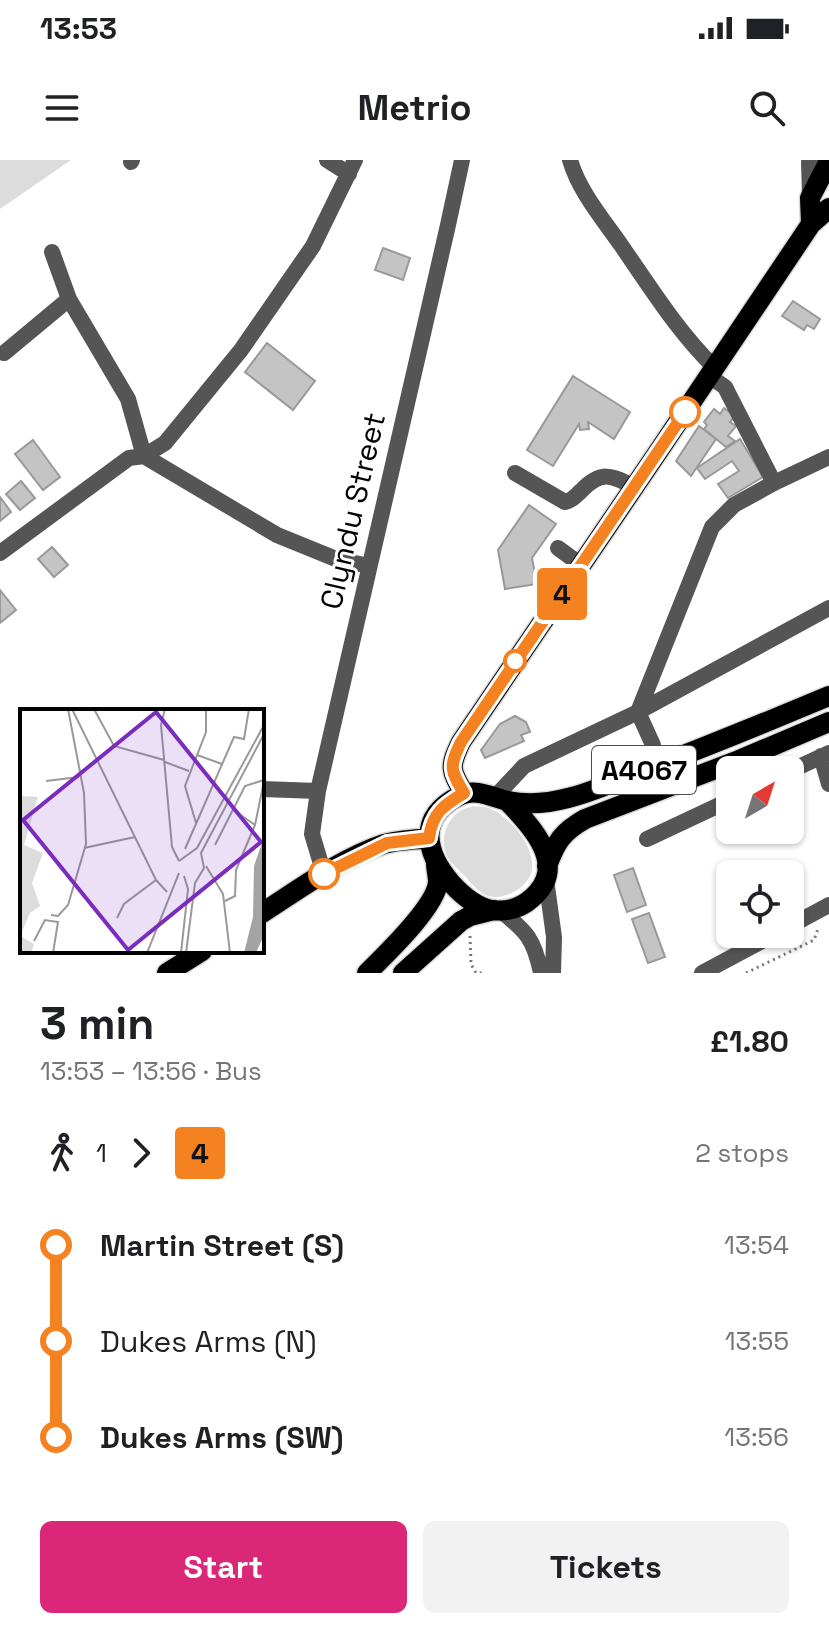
<!DOCTYPE html>
<html lang="en">
<head>
<meta charset="utf-8">
<style>
	:root { --surface:#fff; --page:#f2f2f2; --text:#202124; --muted:#757577; --accent:#db2777 }
	body { margin:0; font-family:"Space Grotesk",sans-serif; background:var(--page); color:var(--text); height:100vh; display:flex; flex-direction:column; font-size:30px; white-space:nowrap }
	* { box-sizing:border-box; margin:0 }
	p { font-size:26px; color:var(--muted) }
	.icon { flex:none; width:44px; height:44px; fill:none; stroke:currentColor; stroke-width:2; stroke-linecap:round; stroke-linejoin:round }
	.map { position:relative; height:813px; overflow:hidden }
	.drawer { display:flex; flex-direction:column; background:var(--surface); flex:1 }
	.drawer>* { flex:none }
	.badge { padding:0 16px; border-radius:6px; font-size:28px; line-height:52px }
	.needle { width:52px; rotate:39deg }
	.tools { position:absolute; left:716px; top:596px; display:grid; gap:16px }
	.tools a { display:grid; place-items:center; width:88px; height:88px; border-radius:12px; background:var(--surface); box-shadow:0 2px 6px #0004; font-size:40px }
	.map>.badge { position:absolute; translate:-50% -50%; box-shadow:0 0 0 4px #fff }
	.legs { display:flex; align-items:center; gap:12px; height:88px; padding:0 40px; font-size:26px }
	.legs p { margin-inline-start:auto }
	.head { display:flex; align-items:center; justify-content:space-between; height:136px; padding:0 40px }
	h1 { font-size:44px; font-weight:600; line-height:60px }
	.primary-button { display:flex; gap:16px; margin-top:auto; padding:16px 40px }
	.primary-button a { flex:1; height:92px; border-radius:12px; background:var(--accent); color:#fff; font-size:32px; font-weight:600; line-height:92px; text-align:center }
	.primary-button a+a { background:var(--page); color:var(--text) }
	ul { padding:0 40px; list-style:none }
	li { display:flex; align-items:center; gap:28px; height:96px; font-size:30px }
	li i { display:grid; place-items:center; width:12px; height:100%; margin:0 10px; background:currentColor }
	li i::after { content:''; width:20px; height:20px; margin:-10px; border:6px solid; border-radius:50%; background:var(--surface) }
	li p { margin-inline-start:auto }
	li:first-child i { background:linear-gradient(#0000 50%,currentColor 0) }
	li:last-child i { background:linear-gradient(currentColor 50%,#0000 0) }
	.status { display:flex; justify-content:space-between; align-items:center; height:56px; padding:0 40px; background:var(--surface); direction:ltr }
	.status svg { height:22px; fill:currentColor }
	header { display:flex; justify-content:space-between; align-items:center; height:104px; padding:0 40px; background:var(--surface); font-size:36px; font-weight:600 }
	.map>svg:first-child { display:block }
</style>
</head>
<body>
<div class="status"><b>13:53</b><svg viewBox="0 0 49 12"><path d="M0 12V9h3v3zM5 12V6h3v6zM10 12V3h3v9zM15 12V0h3v12zM26 1h20v11H26zM47 4h2v5h-2z"/></svg></div>
<header><svg class="icon" aria-label="menu" viewBox="0 0 24 24"><path d="M4 6h16M4 12h16M4 18h16"/></svg>Metrio<svg class="icon" aria-label="search" viewBox="0 0 24 24"><circle cx="10" cy="10" r="6"/><path d="M15 15l6 6"/></svg></header>
<div class="map">
<svg width="829" height="813" viewBox="0 0 829 813">
	<rect width="100%" height="100%" fill="#fff"/>
	<path fill="#dcdcdc" d="M0,0H71L0,49Z
		M473,646C479,647 486,646 491,649C513,658 546,699 526,722C518,732 501,740 488,736C479,733 471,723 465,716C459,710 452,704 448,698C439,682 445,659 462,650C465,648 469,648 473,646Z"/>
	<path fill="#c4c4c4" stroke="#999" stroke-width="2" d="M383,88L410,98L403,120L375,110Z
		M793,141L820,159L814,169L807,165L804,170L782,156Z
		M267,183L315,221L293,250L245,212Z
		M573,216L630,252L614,279L588,262L589,269L580,270L579,264L553,306L527,290Z
		M724,248L735,256L730,262L736,266L728,276L735,281L726,287L704,269L707,265L704,262L714,249L720,254Z
		M699,266L716,279L691,316L676,301Z
		M740,279L763,317L728,338L718,324L739,311L732,301L705,319L697,308Z
		M33,280L60,317L43,330L15,294Z
		M21,321L35,338L20,350L6,334Z
		M0,337L11,352L0,361Z
		M529,345L556,364L532,398L537,424L505,429L498,390Z
		M52,387L68,405L54,417L38,399Z
		M0,430L16,450L0,463Z
		M515,556L526,562L530,572L521,575L524,581L485,598L481,590L500,564Z
		M633,708L646,745L627,752L614,715Z
		M649,753L665,797L648,803L632,759Z"/>
	<g fill="none" stroke-linecap="round" stroke-linejoin="round">
		<g stroke="#dbdbdb" stroke-width="23">
			<path id="major" d="M811,64L810,38L829,1
				M464,633C450,610 449,607 461,582L660,289L811,64L829,48
				M507,641C532,666 569,706 532,738C521,748 507,752 492,750C476,747 463,736 452,724C425,693 416,656 461,635C477,628 493,638 508,641C528,645 549,643 568,638C593,632 618,620 643,611C705,587 767,562 829,536
				M547,706C556,682 562,672 585,659L739,600L829,562
				M262,753C301,728 340,699 384,684C398,680 414,680 429,678
				M167,813L202,791
				M367,813C385,795 436,747 438,722C438,716 436,709 436,703
				M403,813L461,761L470,756L494,750"/>
		</g>
		<path stroke="#777" stroke-width="3" stroke-dasharray="2 4" stroke-linecap="butt" d="M470,776L471,804L476,813H482
			M746,813L814,780L818,769"/>
		<path stroke="#555" stroke-width="16" d="M327,0L349,14
			M570,0C579,31 602,58 621,85C650,127 678,172 715,208
			M131,2L132,0
			M810,36L809,2L812,0
			M52,92L69,139L128,239L144,296L277,375L336,399L369,406
			M4,193L69,139
			M709,216L725,227L774,323
			M515,313L565,342C574,340 575,336 581,331C601,310 612,315 634,327
			M558,388L581,405
			M0,393L129,298L144,296L165,283L241,190L313,86L355,0
			M638,552L712,367L734,345L774,323L829,297
			M638,552L653,585
			M821,596L829,624
			M790,611L829,593
			M262,629L318,631
			M495,637L524,606L638,552L829,448
			M647,679L730,640
			M324,714L312,674L318,631L448,65L462,0
			M546,719L554,777L553,813
			M500,750C527,772 534,779 541,813
			M790,766L829,745
			M702,813L775,774"/>
		<use href="#major" stroke="#000" stroke-width="20"/>
	</g>
	<g fill="none" stroke-linecap="round" stroke-linejoin="round">
		<g stroke="#fff" stroke-width="18">
			<path id="line-1" d="M324,714L387,683L429,678C432,653 444,645 464,633C450,610 449,607 461,582L685,252"/>
		</g>
		<use href="#line-1" stroke="#f58220" stroke-width="12"/>
	</g>
	<g fill="#fff" stroke="#f58220" stroke-width="4">
		<circle cx="685" cy="252" r="14"/>
		<circle cx="515" cy="501" r="10"/>
		<circle cx="324" cy="714" r="14"/>
	</g>
	<g text-anchor="middle" stroke-width="6" stroke-linejoin="round" paint-order="stroke">
		<rect fill="#fff" stroke="#4c4c4c" stroke-width="2" x="592" y="586" width="104" height="48" rx="6"/>
		<g font-size="28" font-weight="bold" fill="#000">
			<text x="644" y="620">A4067</text>
		</g>
		<g font-size="30" fill="#000" stroke="#fff">
			<text transform="translate(353 351) rotate(-77)" y="10">Clyndu Street</text>
		</g>
	</g>
	<g transform="translate(20 549)">
		<rect width="244" height="244" fill="#fff"/>
		<path d="M1,87L18,88L4,136L23,144L12,174L20,197L10,204L0,227L14,235L11,244H0Z" fill="#dcdcdc"/>
		<path d="M244,128V226L236,244H224L233,208L234,157Z" fill="#a3a3a3"/>
		<path fill="none" stroke="#999" stroke-width="2" d="M52,0L136,171L147,183M74,0L94,37L144,51M145,0L141,16L152,138L159,152M177,46L202,55M145,53L169,62M26,72L59,68M212,100L235,116M176,114L165,77L186,23V0M195,136L225,77L244,71M64,139L115,128M165,140L214,28L224,30L229,0M159,152L177,139L244,16M186,157L203,185L210,244M205,192L215,187L216,161L235,116L244,72M31,206L38,207L48,196L66,135L64,84L48,0M97,209L104,195L136,171M14,232L25,211L38,213L33,244M127,244L159,164M161,244L168,180L164,167M166,244L175,174L184,159L181,144L244,25"/>
		<path fill="#7b2cbf" fill-opacity="0.15" stroke="#7b2cbf" stroke-width="4" d="M136,3L241,133L108,241L3,111Z"/>
		<rect width="244" height="244" fill="none" stroke="#000" stroke-width="4"/>
	</g>
</svg>
<div class="tools">
<a><svg class="needle" viewBox="-14 -14 28 28"><path d="M0-13l5 13h-10z" fill="#e53935"/><path d="M0 13l5-13h-10z" fill="#757577"/></svg></a>
<a><svg class="icon" aria-label="locate" viewBox="0 0 24 24"><circle cx="12" cy="12" r="6"/><path d="M12 2v4M12 18v4M2 12h4M18 12h4"/></svg></a>
</div>
<b class="badge" style="left:562px;top:434px;background:#f58220;color:#111">4</b>
</div>
<section class="drawer">
<div class="head"><div><h1>3 min</h1><p>13:53 – 13:56 · Bus</p></div><b>£1.80</b></div>
<div class="legs"><svg class="icon" aria-label="walk" viewBox="0 0 24 24"><circle cx="13" cy="4" r="2"/><path d="M13 8l-2 6 4 7M11 14l-3 7M7 12l3-4h3l4 4"/></svg>1<svg class="icon" aria-label="forward" viewBox="0 0 24 24"><path d="M9 5l7 7-7 7"/></svg><b class="badge" style="background:#f58220;color:#111">4</b><p>2 stops</p></div>
<ul>
<li><i style="color:#f58220"></i><b>Martin Street (S)</b><p>13:54</p></li>
<li><i style="color:#f58220"></i><span>Dukes Arms (N)</span><p>13:55</p></li>
<li><i style="color:#f58220"></i><b>Dukes Arms (SW)</b><p>13:56</p></li>
</ul>
<div class="primary-button"><a>Start</a><a>Tickets</a></div>
</section>
</body>
</html>
